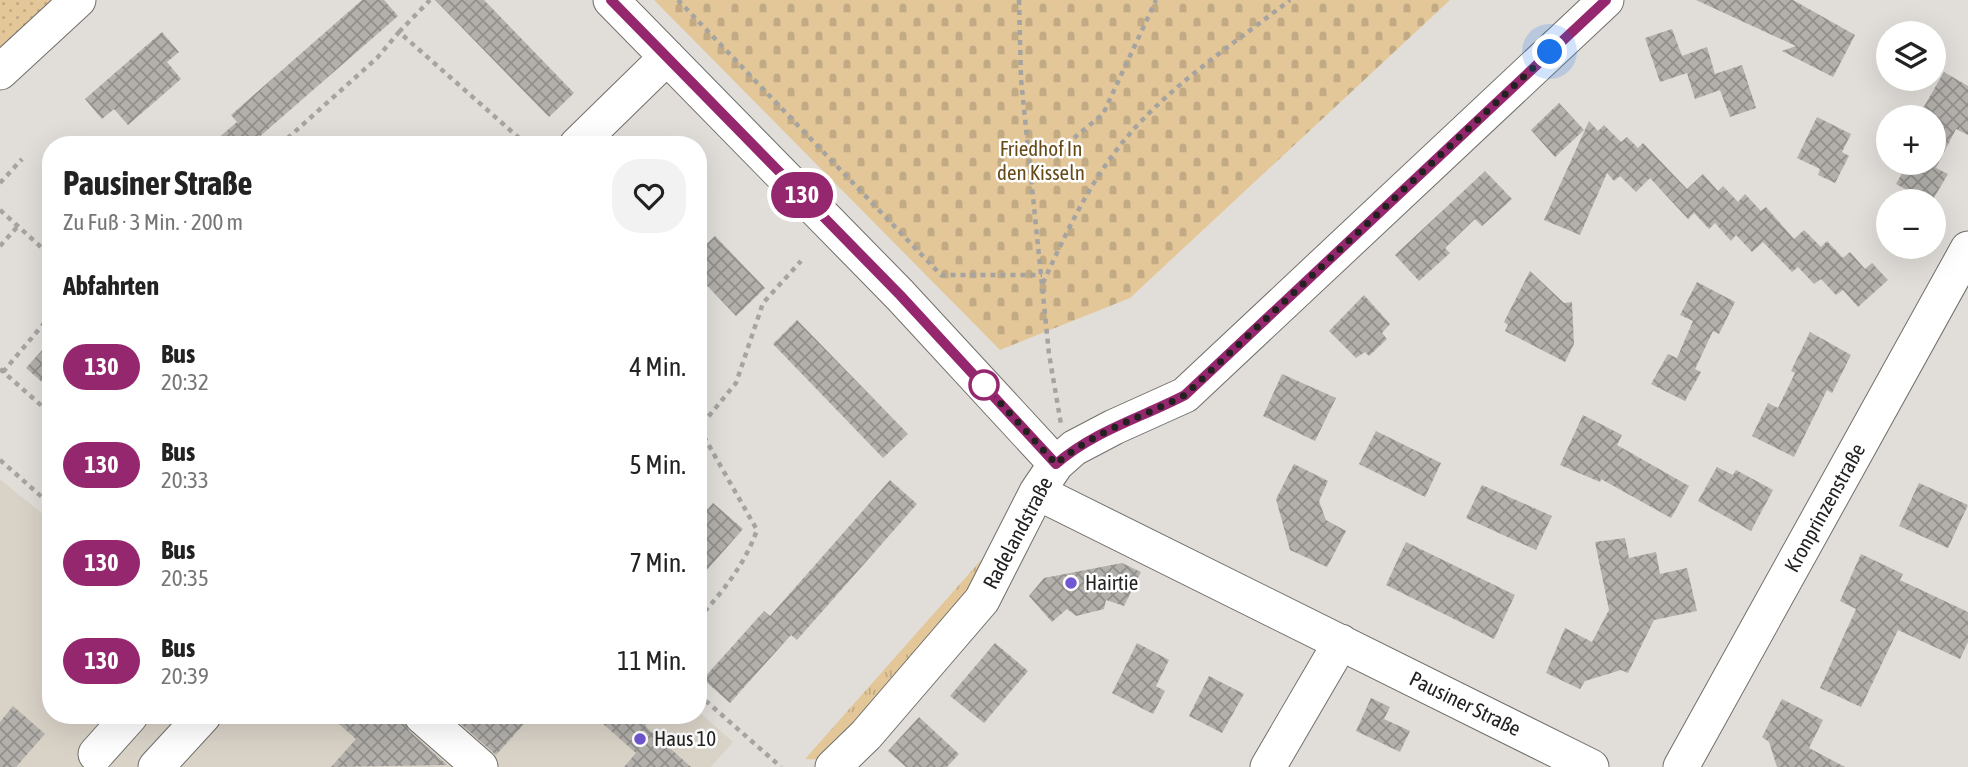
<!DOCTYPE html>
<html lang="de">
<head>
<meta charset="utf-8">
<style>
	:root { --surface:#fff; --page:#f2f2f2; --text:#222; --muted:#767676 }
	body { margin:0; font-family:"Asap Condensed",sans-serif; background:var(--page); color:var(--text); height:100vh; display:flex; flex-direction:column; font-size:26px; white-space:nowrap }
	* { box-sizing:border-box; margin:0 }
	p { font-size:23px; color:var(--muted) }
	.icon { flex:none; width:38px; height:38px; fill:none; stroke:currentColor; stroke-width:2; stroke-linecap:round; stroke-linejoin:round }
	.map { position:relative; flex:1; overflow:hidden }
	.drawer { position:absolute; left:42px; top:136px; width:665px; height:588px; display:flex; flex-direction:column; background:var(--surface); border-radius:28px; box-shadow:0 7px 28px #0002 }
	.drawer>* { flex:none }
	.badge { padding:0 14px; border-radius:23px; font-size:24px; line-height:46px }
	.controls { position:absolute; left:1876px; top:21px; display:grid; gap:14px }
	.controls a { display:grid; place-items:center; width:70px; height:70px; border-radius:50%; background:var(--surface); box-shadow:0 7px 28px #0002; font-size:35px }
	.you { position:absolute; width:35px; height:35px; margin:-18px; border:5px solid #fff; border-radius:50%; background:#1a73e8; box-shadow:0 0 0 10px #1a73e833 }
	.map>.badge { position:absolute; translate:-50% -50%; box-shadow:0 0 0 4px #fff }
	h2 { padding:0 21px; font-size:26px; line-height:63px }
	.round { display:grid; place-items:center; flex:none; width:74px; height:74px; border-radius:28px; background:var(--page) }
	.headline { display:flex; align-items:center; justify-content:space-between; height:119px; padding:0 21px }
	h1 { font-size:33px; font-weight:700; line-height:52px }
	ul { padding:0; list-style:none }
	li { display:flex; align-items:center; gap:21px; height:98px; padding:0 21px }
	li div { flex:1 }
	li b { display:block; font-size:26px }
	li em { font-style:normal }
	li .badge { min-width:77px; font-weight:700; text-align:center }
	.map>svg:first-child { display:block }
</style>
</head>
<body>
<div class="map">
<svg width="1968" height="767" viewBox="0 0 1968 767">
	<defs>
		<pattern id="grass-tufts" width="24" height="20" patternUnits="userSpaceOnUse" patternTransform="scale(1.75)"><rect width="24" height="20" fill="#e3c799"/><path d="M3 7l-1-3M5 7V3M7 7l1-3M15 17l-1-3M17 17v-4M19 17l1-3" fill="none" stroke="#c2ab84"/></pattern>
		<pattern id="cemetery-stones" width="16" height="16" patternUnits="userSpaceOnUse" patternTransform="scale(1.75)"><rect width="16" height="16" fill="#e3c799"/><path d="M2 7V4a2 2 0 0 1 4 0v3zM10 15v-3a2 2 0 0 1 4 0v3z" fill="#c2ab84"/></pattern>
		<pattern id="garden-dots" width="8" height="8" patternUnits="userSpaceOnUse" patternTransform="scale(1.75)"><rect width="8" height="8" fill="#e3c799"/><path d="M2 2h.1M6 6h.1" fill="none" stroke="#c2ab84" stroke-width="1.8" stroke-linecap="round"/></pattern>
		<pattern id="building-cross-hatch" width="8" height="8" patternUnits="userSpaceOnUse" patternTransform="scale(1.75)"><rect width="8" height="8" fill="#b3b0ac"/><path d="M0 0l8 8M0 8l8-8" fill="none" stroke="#918f8c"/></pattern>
	</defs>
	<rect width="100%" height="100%" fill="#e1deda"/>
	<path fill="#d9d2c7" d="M0,479L51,521V716H698V711L733,742L711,767H0Z"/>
	<path fill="url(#grass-tufts)" d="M998,541L984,573L825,760L805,759Z"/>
	<path fill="url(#cemetery-stones)" d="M654,0H1450L1130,298L1000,350Z"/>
	<path fill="url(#garden-dots)" d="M0,0H54L0,49Z"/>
	<path fill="url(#building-cross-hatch)" d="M362,0H384L398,16L250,145H210L237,122L231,115Z
		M435,0H484L574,93L549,117Z
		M1696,0H1793L1855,35L1833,77L1782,51L1796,46Z
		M1672,29L1682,56L1707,47L1715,74L1742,65L1756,108L1730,117L1717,82L1720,90L1695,99L1687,73L1660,82L1645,38Z
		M162,32L179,52L167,62L181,79L128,125L114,109L102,119L85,99Z
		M1944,72L1968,86V135L1956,129L1936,168L1948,174L1932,201H1927L1896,184L1908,163H1925L1934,167V117L1922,110Z
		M1559,103L1584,130L1555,157L1531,130Z
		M1817,117L1851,134L1842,152L1849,156L1835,183L1818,175L1820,169L1797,158Z
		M1589,121L1598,131L1604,125L1621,142L1627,137L1638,148L1643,143L1687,189L1703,174L1718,191L1723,186L1738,202L1745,194L1761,211L1766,207L1794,239L1804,230L1821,247L1827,241L1843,258L1850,252L1865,269L1872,263L1888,280L1858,307L1843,290L1836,295L1821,279L1814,284L1798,267L1792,272L1763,242L1752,252L1736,235L1731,241L1715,223L1709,229L1694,213L1688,219L1650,178L1636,192L1620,176L1614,181L1607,173L1580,235L1544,220Z
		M1485,171L1512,199L1482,226L1475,219L1445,248L1450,253L1419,281L1395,255Z
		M715,236L765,288L736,316L698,276V252Z
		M1530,271L1564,303L1572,302L1574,344L1565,362L1505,331L1508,325L1504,322Z
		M1697,282L1735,302L1719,334L1713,331L1695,369L1701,372L1685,401L1651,384L1668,354L1677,358L1693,321L1680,315Z
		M1364,295L1390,324L1382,333L1387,339L1369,356L1365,352L1356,358L1329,331Z
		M797,320L908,434L883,458L773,344Z
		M1810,332L1851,355L1832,393L1827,390L1794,457L1752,436L1768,403L1778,408L1795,373L1791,371Z
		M51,340V390L26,368Z
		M1282,374L1336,398L1315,441L1263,416Z
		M1583,415L1622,435L1617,445L1689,486L1671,518L1601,479L1600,482L1560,465Z
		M1376,431L1441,463L1425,497L1359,464Z
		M1294,464L1328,481L1319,501L1326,520L1346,531L1327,567L1290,550L1276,499Z
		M1717,467L1733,475L1736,470L1773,490L1751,531L1698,501Z
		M890,480L917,504L797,640L791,635L730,703L703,679L764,611L770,616Z
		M1919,483L1968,505L1948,548L1899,526Z
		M1482,485L1552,516L1536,550L1466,518Z
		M713,503L743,529L698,580V520Z
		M1625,538L1629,558L1656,552L1660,574L1687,568L1697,611L1654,620L1628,673L1621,670L1585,681L1580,689L1546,673L1565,628L1592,642L1609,610L1595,542Z
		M1406,542L1515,595L1494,639L1386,585Z
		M1861,554L1903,574L1900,580L1968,612V642L1960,659L1898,630L1861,707L1820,688L1856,609L1840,601Z
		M1122,563L1141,572L1124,606L1106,600L1104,609L1076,616L1067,609L1052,622L1029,596L1044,578Z
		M995,643L1028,671L984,723L950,696Z
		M1137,643L1169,660L1156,686L1165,691L1153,714L1112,693Z
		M1209,676L1244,694L1222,733L1189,716Z
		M1371,698L1390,707L1384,719L1410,731L1400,752L1356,731Z
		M1782,699L1823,720L1809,748L1845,767H1777L1769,742L1762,737Z
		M13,706L45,734L16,767H0V722Z
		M330,716H402L409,731L447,765L331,767L356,739Z
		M452,716H531L496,755Z
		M594,716H653L645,726L691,767H624L636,753Z
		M919,717L959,754L947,767H906L888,751Z"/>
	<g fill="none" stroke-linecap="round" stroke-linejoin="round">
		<g stroke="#716f6b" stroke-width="37">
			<path id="minor" d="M611,0L900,295L1056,464
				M0,72L78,0
				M577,145L667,57
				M1037,492L1591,767
				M422,716L480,767
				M96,754L130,716
				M156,767L203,716
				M833,767L866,735L982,600L1037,492L1056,464L1074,448L1114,427L1185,395L1606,0
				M1268,767L1341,642
				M1681,767L1968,249"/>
		</g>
		<path stroke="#a6a4a0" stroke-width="4.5" stroke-dasharray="5 5" stroke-linecap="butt" d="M678,0L941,275H1042
			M1019,0L1021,79L1049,354L1061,424
			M399,32L430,0
			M280,145L377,58L399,32L527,145
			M1029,150L1057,152L1103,114L1156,0
			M0,183L22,159
			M0,210L51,256
			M0,246L18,226
			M1043,283C1065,235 1088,185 1122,143C1166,88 1235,43 1290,0
			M0,369L51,414
			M3,372L51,315
			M0,460L51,505
			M698,619C723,591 744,566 757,530L699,428L736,383L763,303L801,261
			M698,694L781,767"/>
		<use href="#minor" stroke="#fff" stroke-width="35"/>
	</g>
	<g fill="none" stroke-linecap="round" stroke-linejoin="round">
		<g stroke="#fff" stroke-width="16">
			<path id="line" d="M611,0L900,295L1056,464C1094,431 1141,418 1185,395L1606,0"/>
		</g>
		<use href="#line" stroke="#95276e" stroke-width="10"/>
		<path stroke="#232220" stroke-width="7" stroke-dasharray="0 12.6" d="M984,385L1056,464C1094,431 1141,418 1185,395L1550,52"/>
	</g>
	<circle fill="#fff" stroke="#95276e" stroke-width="3.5" cx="984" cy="385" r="14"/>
	<g fill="#7157d1" stroke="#fff" stroke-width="2.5">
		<circle cx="1071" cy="583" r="7"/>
		<circle cx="640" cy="739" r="7"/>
	</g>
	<g text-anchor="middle" stroke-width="5" stroke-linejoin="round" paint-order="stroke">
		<g font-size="21" fill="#664a18" stroke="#fff">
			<text x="1041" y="156">Friedhof In<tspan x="1041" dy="24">den Kisseln</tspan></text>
		</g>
		<g font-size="21" fill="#232220" stroke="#fff">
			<text transform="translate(1825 508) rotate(-61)" y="7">Kronprinzenstraße</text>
			<text transform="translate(1018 533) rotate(-62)" y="7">Radelandstraße</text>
			<text transform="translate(1465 704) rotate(26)" y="7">Pausiner Straße</text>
		</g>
		<g font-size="21" fill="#232220" stroke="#fff" text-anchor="start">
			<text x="1085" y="590">Hairtie</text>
			<text x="654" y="746">Haus 10</text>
		</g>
	</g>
</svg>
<div class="controls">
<a><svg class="icon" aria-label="layers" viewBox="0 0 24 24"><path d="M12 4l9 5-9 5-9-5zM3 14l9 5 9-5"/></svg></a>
<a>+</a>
<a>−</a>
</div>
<div class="you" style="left:1550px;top:52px"></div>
<b class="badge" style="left:802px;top:195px;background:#95276e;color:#fff">130</b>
<section class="drawer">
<div class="headline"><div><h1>Pausiner Straße</h1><p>Zu Fuß · 3 Min. · 200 m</p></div><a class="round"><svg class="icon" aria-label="heart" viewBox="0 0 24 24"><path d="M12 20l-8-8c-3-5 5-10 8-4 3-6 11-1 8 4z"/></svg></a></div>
<h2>Abfahrten</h2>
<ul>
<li><span class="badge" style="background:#95276e;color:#fff">130</span><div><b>Bus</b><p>20:32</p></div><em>4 Min.</em></li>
<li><span class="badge" style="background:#95276e;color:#fff">130</span><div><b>Bus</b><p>20:33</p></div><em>5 Min.</em></li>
<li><span class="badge" style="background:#95276e;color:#fff">130</span><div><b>Bus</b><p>20:35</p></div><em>7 Min.</em></li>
<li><span class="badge" style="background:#95276e;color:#fff">130</span><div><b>Bus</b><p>20:39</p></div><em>11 Min.</em></li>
</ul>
</section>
</div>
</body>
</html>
